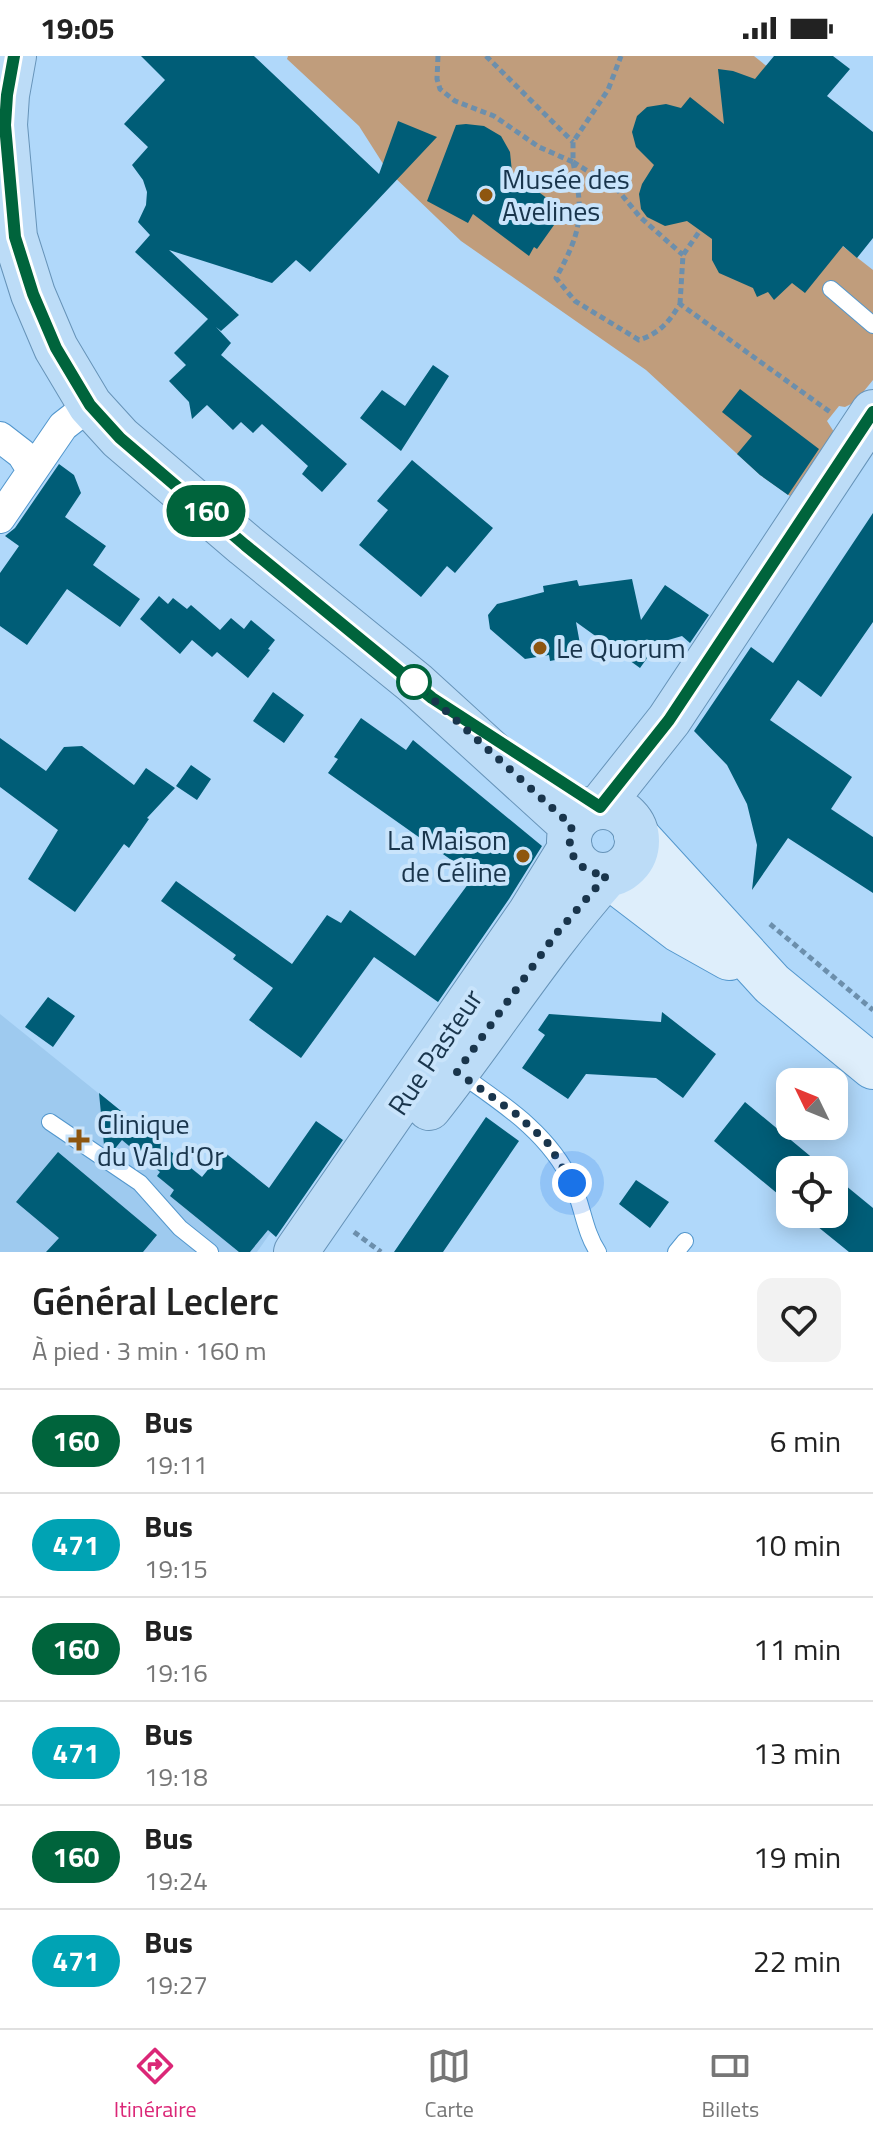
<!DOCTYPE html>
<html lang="fr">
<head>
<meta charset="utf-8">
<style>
	:root { --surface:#fff; --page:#f2f2f2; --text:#222; --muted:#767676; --line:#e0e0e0; --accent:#db2777 }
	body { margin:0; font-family:"Titillium Web",sans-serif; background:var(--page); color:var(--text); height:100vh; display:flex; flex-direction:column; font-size:30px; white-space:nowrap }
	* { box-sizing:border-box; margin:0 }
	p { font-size:26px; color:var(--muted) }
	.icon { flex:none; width:44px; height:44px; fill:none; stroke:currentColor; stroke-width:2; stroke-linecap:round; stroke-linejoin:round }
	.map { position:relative; height:1196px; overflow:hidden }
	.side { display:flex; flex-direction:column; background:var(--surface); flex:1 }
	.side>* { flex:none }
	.badge { padding:0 16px; border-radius:26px; font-size:28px; line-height:52px }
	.needle { width:52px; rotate:313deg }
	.controls { position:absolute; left:776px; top:1012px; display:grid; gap:16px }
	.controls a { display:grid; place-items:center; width:72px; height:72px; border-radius:16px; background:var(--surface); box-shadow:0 4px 20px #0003; font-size:40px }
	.you { position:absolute; width:40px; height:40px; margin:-20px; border:6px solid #fff; border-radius:50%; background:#1a73e8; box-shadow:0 0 0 12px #1a73e833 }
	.map>.badge { position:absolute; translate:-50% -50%; box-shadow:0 0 0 4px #fff }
	.round { display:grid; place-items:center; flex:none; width:84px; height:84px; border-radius:16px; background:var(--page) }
	.headline { display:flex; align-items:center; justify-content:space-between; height:136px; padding:0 32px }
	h1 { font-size:38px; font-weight:600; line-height:60px }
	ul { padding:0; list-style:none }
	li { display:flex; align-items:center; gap:24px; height:104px; padding:0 32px; border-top:2px solid var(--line) }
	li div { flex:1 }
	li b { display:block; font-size:30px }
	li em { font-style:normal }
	li .badge { min-width:88px; font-weight:700; text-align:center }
	.status { display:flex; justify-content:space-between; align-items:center; height:56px; padding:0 40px; background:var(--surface); direction:ltr }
	.status svg { height:22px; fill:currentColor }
	.menu { display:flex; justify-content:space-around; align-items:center; height:112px; border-top:2px solid var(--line); background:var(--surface); font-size:22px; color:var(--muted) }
	.menu a { display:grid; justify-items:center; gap:4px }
	.menu .selected { color:var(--accent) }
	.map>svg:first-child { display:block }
</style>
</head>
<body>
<div class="status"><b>19:05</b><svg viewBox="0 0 49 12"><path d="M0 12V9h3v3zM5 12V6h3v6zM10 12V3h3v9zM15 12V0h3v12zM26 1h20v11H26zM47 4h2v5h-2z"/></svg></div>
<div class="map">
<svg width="873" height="1196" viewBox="0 0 873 1196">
	<rect width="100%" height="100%" fill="#b0d8fa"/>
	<path fill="#9ecaef" d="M0,958L271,1176L257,1196H0Z"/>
	<path fill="#c09d7c" d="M288,0H754L819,52L762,127L873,214V324L855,346L845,351L839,350L827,365L834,376L790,440L760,419L646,314L461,185L387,114L359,70L287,3Z"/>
	<path fill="#005d77" d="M141,0H254L379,118L398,65L437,81L310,216L296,204L272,227L169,194L239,259L221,275L216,271L231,287L221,299L347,408L322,436L302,418L308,410L262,368L253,377L241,366L233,374L207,349L192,363L189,346L169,325L186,309L174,297L208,263L135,196L150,179L138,166L146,149L147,136L143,124L132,109L148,91L124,68L165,24Z
		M774,0H833L850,13L827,40L873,76V182L857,202L843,190L805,237L792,227L774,244L768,236L757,241L753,232L719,217L712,204V183L687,165L665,170L647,161L641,153L639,138L642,128L654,109L636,91L632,76L637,60L647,51L666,48L681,52L690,41L724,68L718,13L733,15L755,23Z
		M466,68L484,70L501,80L510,96L512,116L564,155L537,193L534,191L529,200L473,158L468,167L427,145L456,69Z
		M433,309L449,320L401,395L360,362L382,334L405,350Z
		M740,333L819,393L788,439L760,419L737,398L752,380L722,356Z
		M412,404L493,472L455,517L447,510L421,541L359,489L388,454L377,445Z
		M59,408L74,419L81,437L65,461L106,490L93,509L140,543L120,571L67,533L27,589L0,570V517L19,490L5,480L15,472Z
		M873,457V566L821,641L798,624L770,664L852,721L831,753L873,781V837L788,782L752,834L757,789L747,748L727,709L694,675L751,591L773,607Z
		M632,523L641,564L665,529L709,559L690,587L682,580L658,587L640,612L576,566L582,599L550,605L549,599L525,603L490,573L488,559L497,548L544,536L543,530L577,524L579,530Z
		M159,540L168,548L173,542L187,553L191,549L220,574L231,562L244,573L251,564L275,584L268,593L270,594L248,622L217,596L212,601L192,584L180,598L140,563Z
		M273,636L304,659L284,687L253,665Z
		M361,662L406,694L413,684L542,790L509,843L438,946L374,901L301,1002L249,964L273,932L233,903L236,899L161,845L176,825L292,908L327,859L341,867L350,854L415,900L474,820L328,717L338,703L334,701Z
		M0,682L46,715L64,691L82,690L134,729L146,712L175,732L147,762L149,763L129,792L124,788L75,856L28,823L58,774L0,731Z
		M191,709L211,723L197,744L176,730Z
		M48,941L75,960L53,991L25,971Z
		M662,956L716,998L683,1042L656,1022L586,1018L568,1043L522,1012L545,979L538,974L549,958L661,966Z
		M99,1037L202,1121L223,1095L269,1132L316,1065L343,1084L276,1181L268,1174L250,1196H239L170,1140L174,1134L157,1120L160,1116L122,1084L113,1095L104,1089Z
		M745,1046L827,1114H790V1148L714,1085Z
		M486,1061L519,1085L443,1196H394Z
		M58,1096L157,1179L143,1196H46L59,1182L16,1146Z
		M834,1120L873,1152V1196H849L802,1158H834Z
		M636,1124L669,1146L650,1172L619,1148Z"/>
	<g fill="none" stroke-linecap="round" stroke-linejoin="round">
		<g stroke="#5397cd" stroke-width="18">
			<path id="lane" d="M831,233L873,269
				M459,1017C503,1048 549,1077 572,1127C583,1150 584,1175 598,1196
				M50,1066L140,1127L180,1172L210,1196
				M676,1196L685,1185"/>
		</g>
		<g stroke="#5397cd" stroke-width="32">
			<path id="street" d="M0,381L22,398L32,414
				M0,462L63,370L90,349"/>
		</g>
		<g stroke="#5397cd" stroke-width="46">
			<path id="secondary" d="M636,779L772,928L873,1011
				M607,819L679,874L729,902"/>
		</g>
		<g stroke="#6693b8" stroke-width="46">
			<path id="primary" d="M14,0L7,39L5,69L15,181L33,238L56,292L90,349L120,382L245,489L415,627L572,770
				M600,751L669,664L873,356
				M569 785a34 34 0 1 1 68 0a34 34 0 1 1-68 0Z
				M429,1052C490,975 542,892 607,819
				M296,1196L530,857L570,792"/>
		</g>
		<path stroke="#6c8fac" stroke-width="5" stroke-dasharray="6 4" stroke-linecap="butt" d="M438,0L437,23L440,33L455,45L494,60L539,91L573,106V86L608,34L621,0
			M486,0L573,86
			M573,106C584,160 582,174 556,222L575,245L639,284C660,277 669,266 680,248L830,356
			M573,106L617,133L640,161L683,199
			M680,248L683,199L699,176
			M770,868L873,954
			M354,1176L381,1196"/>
		<use href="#lane" stroke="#fff" stroke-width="16"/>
		<use href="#street" stroke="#fff" stroke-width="30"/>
		<use href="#secondary" stroke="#deeefb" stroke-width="44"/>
		<use href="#primary" stroke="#bcdcf7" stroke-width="44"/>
	</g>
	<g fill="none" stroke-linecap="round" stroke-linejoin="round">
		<g stroke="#fff" stroke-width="18">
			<path id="line" d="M14,0L7,39L5,69L15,181L33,238L56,292L90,349L120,382L245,489L432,642L600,751L669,664L873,356"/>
		</g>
		<use href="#line" stroke="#00643c" stroke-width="12"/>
		<path stroke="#19354c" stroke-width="8" stroke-dasharray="0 14.4" d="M414,626L572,770C564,797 578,817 607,819L556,878L457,1016L516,1058L547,1086L572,1127"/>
	</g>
	<g fill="#8e560f" stroke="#c9e4fb" stroke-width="3">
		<circle cx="486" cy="139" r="8"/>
		<circle cx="540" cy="592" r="8"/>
		<circle cx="523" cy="800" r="8"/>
		<path d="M75 1072h8v8h8v8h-8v8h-8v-8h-8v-8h8z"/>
	</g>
	<circle fill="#fff" stroke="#00643c" stroke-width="4" cx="414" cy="626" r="16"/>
	<g text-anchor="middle" stroke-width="8" stroke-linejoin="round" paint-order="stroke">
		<g font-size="28" fill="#19354c" stroke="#c9e4fb" text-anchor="start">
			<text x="502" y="133">Musée des<tspan x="502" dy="32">Avelines</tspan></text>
			<text x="556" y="602">Le Quorum</text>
			<text x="507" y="794" text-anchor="end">La Maison<tspan x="507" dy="32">de Céline</tspan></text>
			<text x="97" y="1078">Clinique<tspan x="97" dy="32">du Val d'Or</tspan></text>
		</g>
		<g font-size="28" fill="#19354c" stroke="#c9e4fb">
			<text transform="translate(435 996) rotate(-56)" y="10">Rue Pasteur</text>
		</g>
	</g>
</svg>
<div class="controls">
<a><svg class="needle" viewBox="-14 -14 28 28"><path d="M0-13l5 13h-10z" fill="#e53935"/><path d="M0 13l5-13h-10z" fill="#767676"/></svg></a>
<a><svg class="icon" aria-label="locate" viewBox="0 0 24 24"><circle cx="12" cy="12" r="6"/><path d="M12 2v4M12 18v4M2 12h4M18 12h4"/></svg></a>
</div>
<div class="you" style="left:572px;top:1127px"></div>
<b class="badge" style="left:206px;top:455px;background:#00643c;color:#fff">160</b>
</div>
<section class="side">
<div class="headline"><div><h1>Général Leclerc</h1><p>À pied · 3 min · 160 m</p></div><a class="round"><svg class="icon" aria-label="heart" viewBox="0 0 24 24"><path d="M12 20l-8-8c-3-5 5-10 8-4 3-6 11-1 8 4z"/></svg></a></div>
<ul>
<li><span class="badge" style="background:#00643c;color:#fff">160</span><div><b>Bus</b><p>19:11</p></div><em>6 min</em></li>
<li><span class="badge" style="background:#00a3b4;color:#fff">471</span><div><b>Bus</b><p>19:15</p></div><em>10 min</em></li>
<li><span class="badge" style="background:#00643c;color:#fff">160</span><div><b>Bus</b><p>19:16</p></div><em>11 min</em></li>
<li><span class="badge" style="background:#00a3b4;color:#fff">471</span><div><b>Bus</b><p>19:18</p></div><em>13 min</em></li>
<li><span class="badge" style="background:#00643c;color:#fff">160</span><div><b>Bus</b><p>19:24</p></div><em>19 min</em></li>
<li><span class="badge" style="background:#00a3b4;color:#fff">471</span><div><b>Bus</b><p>19:27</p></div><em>22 min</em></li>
</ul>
</section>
<nav class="menu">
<a class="selected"><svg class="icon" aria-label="directions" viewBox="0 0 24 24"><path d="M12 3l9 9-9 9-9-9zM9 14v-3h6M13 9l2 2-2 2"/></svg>Itinéraire</a>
<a><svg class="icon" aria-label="map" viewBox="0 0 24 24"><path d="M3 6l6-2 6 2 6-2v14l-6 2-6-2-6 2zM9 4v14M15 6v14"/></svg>Carte</a>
<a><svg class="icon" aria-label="tickets" viewBox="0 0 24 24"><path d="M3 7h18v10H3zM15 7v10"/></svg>Billets</a>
</nav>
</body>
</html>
